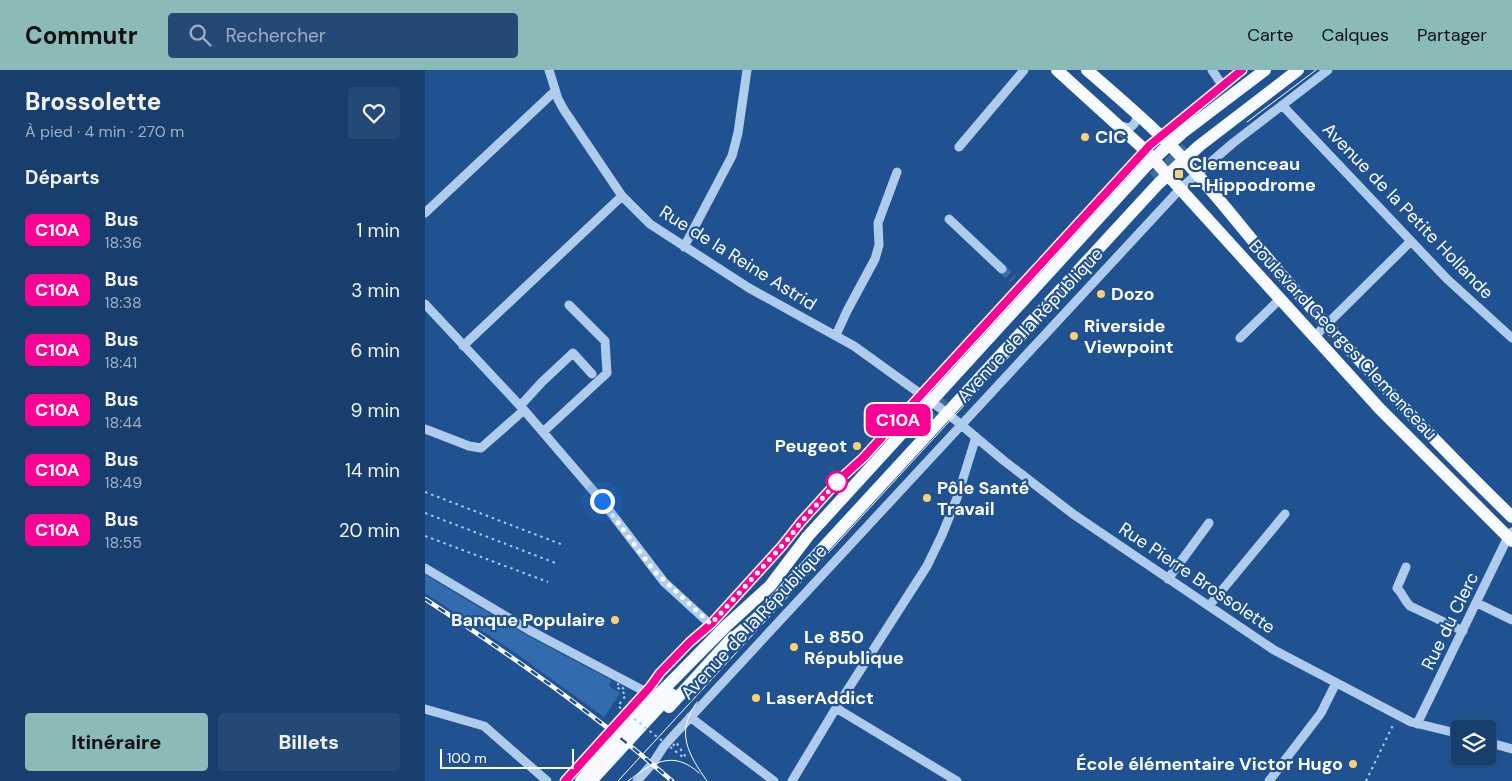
<!DOCTYPE html>
<html lang="fr">
<head>
<meta charset="utf-8">
<style>
	:root { --surface:#183e6d; --page:#254975; --text:#f1f3f6; --muted:#9faec2; --line:#365780; --accent:#8bbbb9 }
	body { margin:0; font-family:"DM Sans",sans-serif; background:var(--page); color:var(--text); height:100vh; display:flex; flex-direction:column; font-size:19px; white-space:nowrap }
	* { box-sizing:border-box; margin:0 }
	p { font-size:16px; color:var(--muted) }
	.icon { flex:none; width:28px; height:28px; fill:none; stroke:currentColor; stroke-width:2; stroke-linecap:round; stroke-linejoin:round }
	.map { position:relative; flex:1; overflow:hidden }
	.side { display:flex; flex-direction:column; background:var(--surface); width:425px }
	.side>* { flex:none }
	.badge { padding:0 10px; border-radius:8px; font-size:18px; line-height:32px }
	.fabs { position:absolute; left:1026px; top:650px; display:grid; gap:10px }
	.fabs a { display:grid; place-items:center; width:45px; height:45px; border-radius:5px; background:var(--surface); box-shadow:0 1px 4px #0004,0 0 0 1px var(--line); font-size:25px }
	.scale { position:absolute; left:15px; bottom:12px; width:134px; box-sizing:border-box; padding-left:5px; border:2px solid #fff; border-top:0; font-size:14px; line-height:18px; white-space:nowrap; color:#fff; -webkit-text-stroke:4px #205291; paint-order:stroke }
	.you { position:absolute; width:25px; height:25px; margin:-12px; border:4px solid #fff; border-radius:50%; background:#1a73e8; box-shadow:0 0 0 8px #1a73e833 }
	.map>.badge { position:absolute; translate:-50% -50%; box-shadow:0 0 0 2px #fff }
	h2 { padding:0 25px; font-size:19px; line-height:45px }
	.round { display:grid; place-items:center; flex:none; width:52px; height:52px; border-radius:5px; background:var(--page) }
	.summary { display:flex; align-items:center; justify-content:space-between; height:85px; padding:0 25px }
	h1 { font-size:24px; font-weight:800; line-height:38px }
	.primary-button { display:flex; gap:10px; margin-top:auto; padding:10px 25px }
	.primary-button a { flex:1; height:58px; border-radius:5px; background:var(--accent); color:#111; font-size:20px; font-weight:800; line-height:58px; text-align:center }
	.primary-button a+a { background:var(--page); color:var(--text) }
	ul { padding:0; list-style:none }
	li { display:flex; align-items:center; gap:15px; height:60px; padding:0 25px }
	li div { flex:1 }
	li b { display:block; font-size:19px }
	li em { font-style:normal }
	li .badge { min-width:55px; font-weight:700; text-align:center }
	header { display:flex; align-items:center; gap:30px; box-sizing:border-box; height:70px; padding:0 25px; background:var(--accent); color:#111 }
	header strong { font-size:24px }
	nav { display:flex; gap:28px; margin-inline-start:auto; font-size:18px }
	.search { width:350px; height:45px; background:var(--page); display:flex; align-items:center; gap:12px; box-sizing:border-box; padding:0 18px; border-radius:5px; color:var(--muted); font-size:19px }
	main { display:flex; flex:1; min-height:0 }
	.map>svg:first-child { display:block }
</style>
</head>
<body>
<header>
<strong>Commutr</strong>
<div class="search"><svg class="icon" aria-label="search" viewBox="0 0 24 24"><circle cx="10" cy="10" r="6"/><path d="M15 15l6 6"/></svg>Rechercher</div>
<nav><a>Carte</a><a>Calques</a><a>Partager</a></nav>
</header>
<main>
<section class="side">
<div class="summary"><div><h1>Brossolette</h1><p>À pied · 4 min · 270 m</p></div><a class="round"><svg class="icon" aria-label="heart" viewBox="0 0 24 24"><path d="M12 20l-8-8c-3-5 5-10 8-4 3-6 11-1 8 4z"/></svg></a></div>
<h2>Départs</h2>
<ul>
<li><span class="badge" style="background:#ff0096;color:#fff">C10A</span><div><b>Bus</b><p>18:36</p></div><em>1 min</em></li>
<li><span class="badge" style="background:#ff0096;color:#fff">C10A</span><div><b>Bus</b><p>18:38</p></div><em>3 min</em></li>
<li><span class="badge" style="background:#ff0096;color:#fff">C10A</span><div><b>Bus</b><p>18:41</p></div><em>6 min</em></li>
<li><span class="badge" style="background:#ff0096;color:#fff">C10A</span><div><b>Bus</b><p>18:44</p></div><em>9 min</em></li>
<li><span class="badge" style="background:#ff0096;color:#fff">C10A</span><div><b>Bus</b><p>18:49</p></div><em>14 min</em></li>
<li><span class="badge" style="background:#ff0096;color:#fff">C10A</span><div><b>Bus</b><p>18:55</p></div><em>20 min</em></li>
</ul>
<div class="primary-button"><a>Itinéraire</a><a>Billets</a></div>
</section>
<div class="map">
<svg width="1087" height="711" viewBox="0 0 1087 711">
	<rect width="100%" height="100%" fill="#205291"/>
	<path fill="#336cae" d="M0,504C60,542 122,577 186,610L184,616L195,623L179,647L92,584L0,523Z"/>
	<g fill="none" stroke-linecap="round" stroke-linejoin="round">
		<path stroke="#416ca2" stroke-width="9" stroke-dasharray="9 4.5" stroke-linecap="butt" d="M577,199L588,209"/>
		<path stroke="#416ca2" stroke-width="12" stroke-dasharray="12 6" stroke-linecap="butt" d="M729,108L761,78
			M498,350L520,326"/>
		<path stroke="#b0cced" stroke-width="2" stroke-dasharray="2.5 4" stroke-linecap="butt" d="M0,422L138,475
			M0,443L133,494
			M0,466L123,512
			M941,711L969,653"/>
		<path stroke="#b0cced" stroke-width="9" d="M124,0L133,29L139,40L197,126L225,154L324,218L429,276L522,343L578,390L648,444L849,580L986,652L1035,664
			M787,0L797,15
			M857,35L1022,209L1087,268
			M695,56L704,58C710,55 713,49 711,42
			M534,77L599,0
			M0,143L130,21
			M524,149L577,199
			M259,177L307,86L313,63L322,0
			M0,234L99,340L177,431L239,512L286,555
			M411,265L422,241L450,189L454,175L453,153L472,102
			M889,267L986,171
			M815,268L855,229
			M38,276L197,126
			M95,336L117,312L148,283L167,304
			M0,359L44,376L56,378L99,340
			M118,362L182,303L180,271L144,235
			M981,497L972,518C978,524 979,530 985,536L1038,561
			M0,498L104,560L221,622
			M743,509L784,453
			M1052,533L1087,550
			M784,536L860,444
			M411,638L532,711
			M0,639L59,656L122,711
			M265,647L349,711
			M992,654L1083,467L1087,462
			M1062,672L1087,679
			M140,711L225,617L235,603L259,578L286,555L357,477L376,451L414,410L438,388L725,75L817,0
			M212,711L228,693L239,676L248,666L756,118L808,73L903,0
			M367,711L411,638L502,496L517,465L532,428L551,367
			M844,711L896,643L911,613"/>
		<path stroke="#f7faff" stroke-width="12" d="M632,0L720,80L955,339L1087,471
			M662,0C700,33 739,66 772,104C803,139 831,176 862,211C935,292 1009,371 1087,447
			M304,572L339,542L733,114L774,76L873,0
			M244,637L308,567
			M156,711L181,680L234,624L301,556L345,516L383,466L722,95L757,63L840,0
			M166,711L246,624"/>
		<path stroke="#fff" stroke-width="1" d="M822,52L891,0
			M272,632C250,662 263,684 282,711
			M193,711L602,267L702,154
			M203,711C227,693 248,679 274,703"/>
		<g stroke="#fff" stroke-width="4.5">
			<path id="rail" d="M0,529C86,585 170,644 247,711"/>
		</g>
		<use href="#rail" stroke="#205291" stroke-width="2.5" stroke-dasharray="8" stroke-linecap="butt"/>
		<path stroke="#b0cced" stroke-width="2" stroke-dasharray="2.5 4" stroke-linecap="butt" d="M199,619L193,614L191,616L201,625L193,636L259,688L260,686L251,672L247,677"/>
	</g>
	<g fill="none" stroke-linecap="round" stroke-linejoin="round">
		<g stroke="#fff" stroke-width="11">
			<path id="line" d="M140,711L225,617L235,603L265,572L286,554L357,476L376,452L414,410L438,388L725,75L817,0"/>
		</g>
		<use href="#line" stroke="#ff0096" stroke-width="8"/>
		<path stroke="#fff" stroke-width="5" stroke-dasharray="0 9" d="M177,431L230,502L286,554L364,468L376,452L414,410L412,412"/>
	</g>
	<g fill="#fbd271" stroke="#205291" stroke-width="2">
		<circle cx="660" cy="67" r="5"/>
		<rect x="749" y="99" width="10" height="10" rx="2.5"/>
		<circle cx="676" cy="224" r="5"/>
		<circle cx="649" cy="266" r="5"/>
		<circle cx="432" cy="376" r="5"/>
		<circle cx="502" cy="428" r="5"/>
		<circle cx="190" cy="550" r="5"/>
		<circle cx="369" cy="577" r="5"/>
		<circle cx="331" cy="628" r="5"/>
		<circle cx="928" cy="694" r="5"/>
	</g>
	<circle fill="#fff" stroke="#ff0096" stroke-width="2.5" cx="412" cy="412" r="10"/>
	<g text-anchor="middle" stroke-width="4.5" stroke-linejoin="round" paint-order="stroke">
		<g font-size="18" font-weight="bold" fill="#fff" stroke="#205291" text-anchor="start">
			<text x="670" y="73">CIC</text>
			<text x="764" y="100">Clemenceau<tspan x="764" dy="21">– Hippodrome</tspan></text>
			<text x="686" y="230">Dozo</text>
			<text x="659" y="262">Riverside<tspan x="659" dy="21">Viewpoint</tspan></text>
			<text x="422" y="382" text-anchor="end">Peugeot</text>
			<text x="512" y="424">Pôle Santé<tspan x="512" dy="21">Travail</tspan></text>
			<text x="180" y="556" text-anchor="end">Banque Populaire</text>
			<text x="379" y="573">Le 850<tspan x="379" dy="21">République</tspan></text>
			<text x="341" y="634">LaserAddict</text>
			<text x="918" y="700" text-anchor="end">École élémentaire Victor Hugo</text>
		</g>
		<g font-size="18" fill="#fff" stroke="#205291">
			<text transform="translate(983 141) rotate(46)" y="6">Avenue de la Petite Hollande</text>
			<text transform="translate(313 188) rotate(32)" y="6">Rue de la Reine Astrid</text>
			<text transform="translate(605 255) rotate(-47)" y="6">Avenue de la République</text>
			<text transform="translate(918 270) rotate(47)" y="6">Boulevard Georges Clemenceau</text>
			<text transform="translate(772 508) rotate(34)" y="6">Rue Pierre Brossolette</text>
			<text transform="translate(1025 551) rotate(-64)" y="6">Rue du Clerc</text>
			<text transform="translate(329 552) rotate(-47)" y="6">Avenue de la République</text>
		</g>
	</g>
</svg>
<div class="fabs">
<a><svg class="icon" aria-label="layers" viewBox="0 0 24 24"><path d="M12 4l9 5-9 5-9-5zM3 14l9 5 9-5"/></svg></a>
</div>
<div class="scale">100 m</div>
<div class="you" style="left:177px;top:431px"></div>
<b class="badge" style="left:473px;top:350px;background:#ff0096;color:#fff">C10A</b>
</div>
</main>
</body>
</html>
